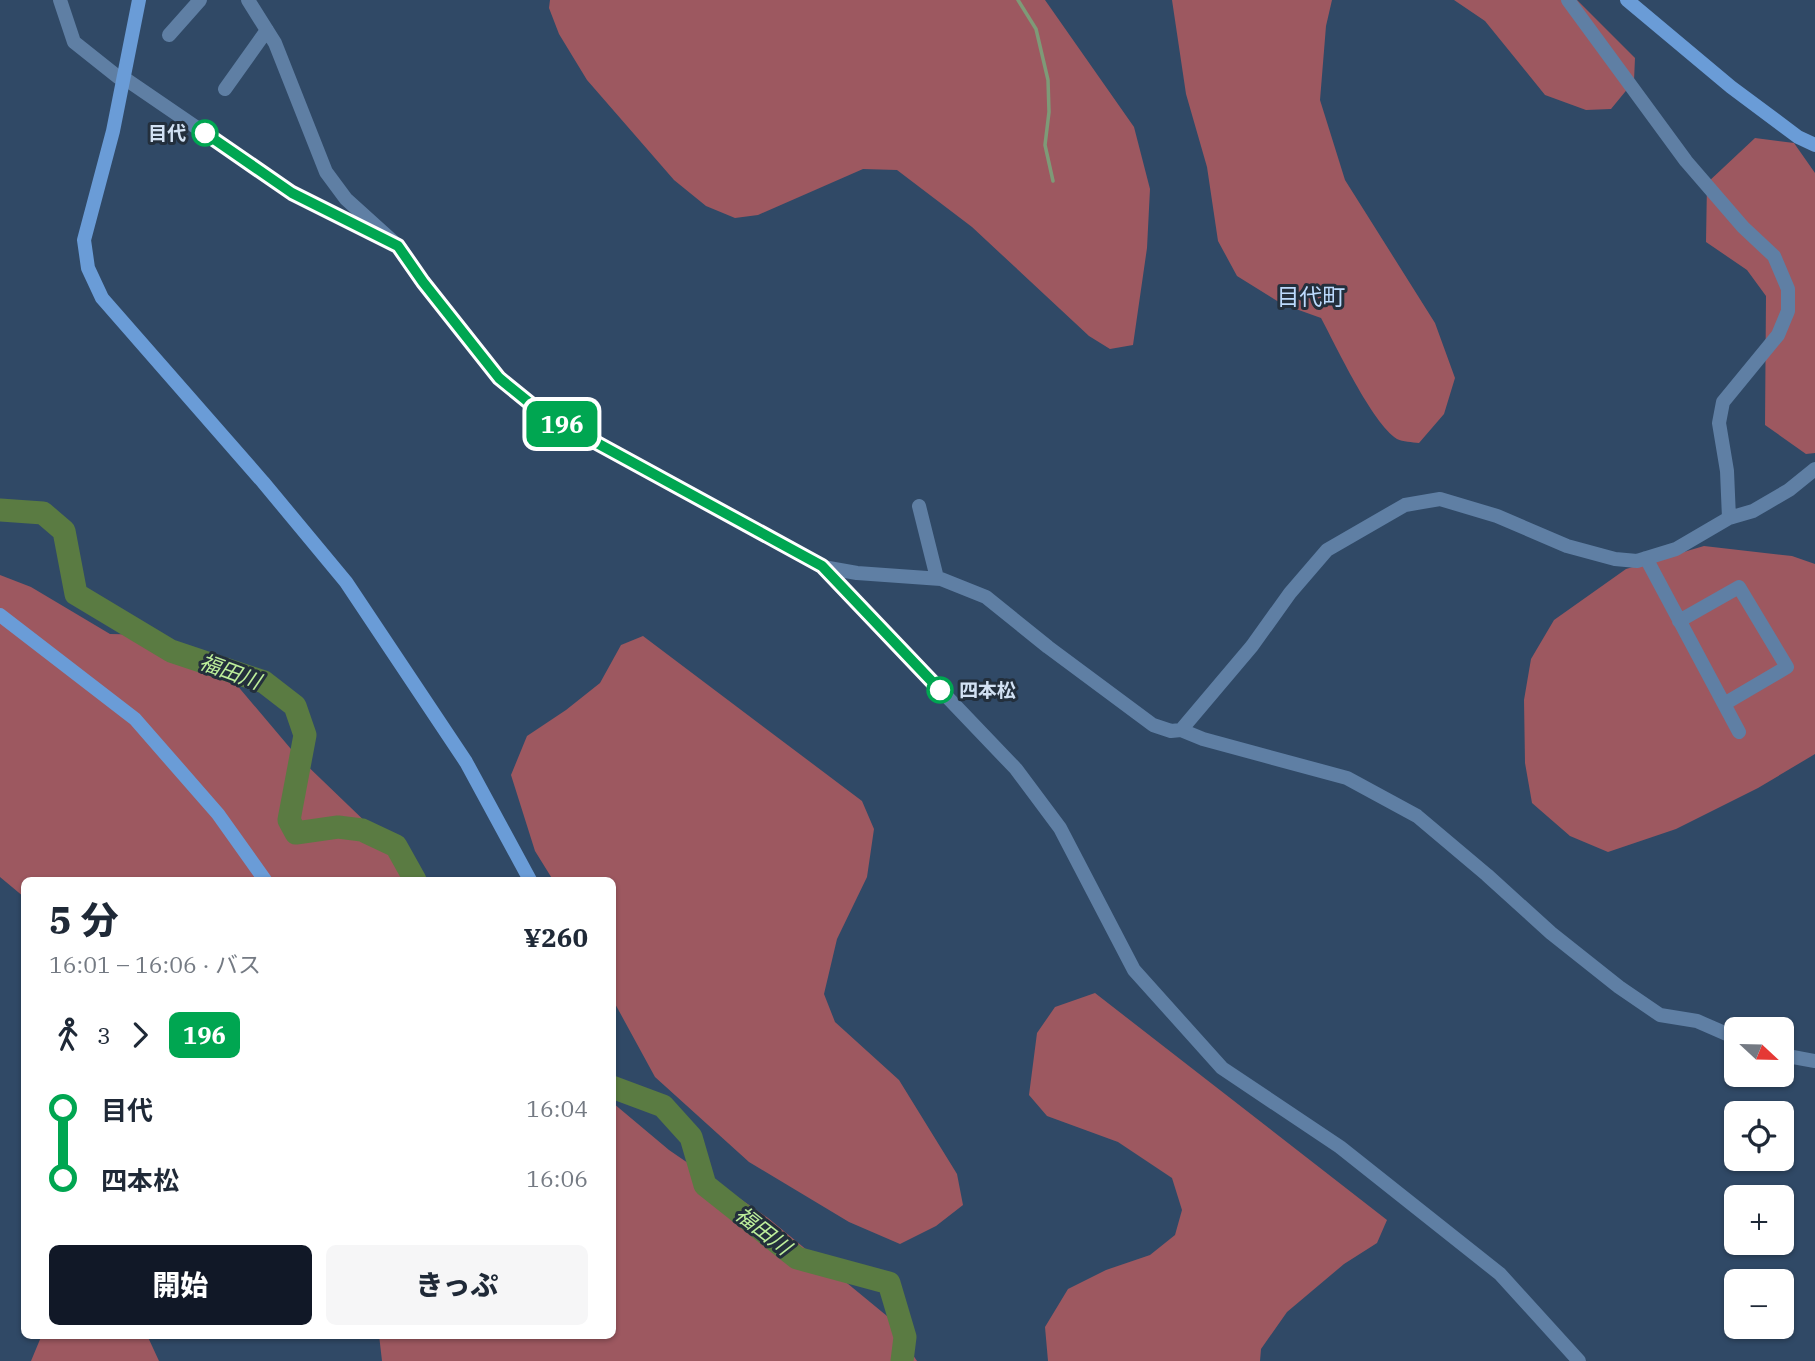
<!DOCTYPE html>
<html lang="ja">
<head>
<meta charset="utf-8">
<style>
	:root { --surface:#fff; --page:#f6f6f7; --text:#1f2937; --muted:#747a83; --accent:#111827 }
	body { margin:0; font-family:"IBM Plex Serif","Noto Sans JP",serif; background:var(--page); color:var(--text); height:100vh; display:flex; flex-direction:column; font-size:26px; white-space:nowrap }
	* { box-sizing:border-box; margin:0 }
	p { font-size:23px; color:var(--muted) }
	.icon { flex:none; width:38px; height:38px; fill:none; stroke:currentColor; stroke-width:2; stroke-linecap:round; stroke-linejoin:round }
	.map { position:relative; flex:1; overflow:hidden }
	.panel { position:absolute; left:21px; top:877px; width:595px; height:462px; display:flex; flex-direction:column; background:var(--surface); border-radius:10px; box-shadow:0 2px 5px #0004 }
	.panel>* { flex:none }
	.badge { padding:0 14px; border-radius:10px; font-size:24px; line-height:46px }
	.needle { width:46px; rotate:112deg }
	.controls { position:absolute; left:1724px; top:1017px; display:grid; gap:14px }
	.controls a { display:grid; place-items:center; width:70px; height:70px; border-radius:10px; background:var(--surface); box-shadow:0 2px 5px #0004; font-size:35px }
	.map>.badge { position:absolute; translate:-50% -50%; box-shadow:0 0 0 4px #fff }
	.legs { display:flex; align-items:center; gap:10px; height:77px; padding:0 28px; font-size:23px }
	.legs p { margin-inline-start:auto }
	.headline { display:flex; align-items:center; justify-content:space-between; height:119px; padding:0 28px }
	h1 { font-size:38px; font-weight:800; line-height:52px }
	.button { display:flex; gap:14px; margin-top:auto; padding:14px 28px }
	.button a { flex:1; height:80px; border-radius:10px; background:var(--accent); color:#fff; font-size:28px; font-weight:800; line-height:80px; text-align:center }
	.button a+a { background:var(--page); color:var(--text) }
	ul { padding:0 28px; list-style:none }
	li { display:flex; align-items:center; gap:24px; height:70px; font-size:26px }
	li i { display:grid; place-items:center; width:10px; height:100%; margin:0 9px; background:currentColor }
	li i::after { content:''; width:18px; height:18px; margin:-9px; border:5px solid; border-radius:50%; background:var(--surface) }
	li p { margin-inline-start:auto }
	li:first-child i { background:linear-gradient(#0000 50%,currentColor 0) }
	li:last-child i { background:linear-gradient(currentColor 50%,#0000 0) }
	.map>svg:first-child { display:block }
</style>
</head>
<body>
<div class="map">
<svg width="1815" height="1361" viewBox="0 0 1815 1361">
	<rect width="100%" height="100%" fill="#304966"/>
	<path fill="#9d5860" d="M550,0H1045L1134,127L1150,189L1147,248L1133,345L1110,349L1089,336L972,227L897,170L863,169L758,215L735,218L706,206L674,180L587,80L559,34L549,8Z
		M1172,0H1332L1326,26L1320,100L1345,180L1435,323L1455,378L1444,414L1419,443C1412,442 1403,442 1397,439C1372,423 1336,346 1321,318L1282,304L1237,276L1218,241L1207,167L1186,94Z
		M1454,0H1577L1635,58L1634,81L1611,109L1586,110L1545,95L1485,21Z
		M1755,138L1794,143L1815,173V453L1806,454L1765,425L1766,296L1747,270L1706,242L1707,183Z
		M1704,546L1792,556L1815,564V754L1758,788L1676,829L1608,852L1570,836L1532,803L1525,763L1524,700L1531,659L1554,620L1626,569Z
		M0,575L31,587L110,634L154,635L225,671L296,755L426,880H24V897L0,877Z
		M643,636L862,801L874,829L867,877L837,939L824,994L835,1022L899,1080L957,1174L963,1205L936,1226L900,1244L849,1222L749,1162L655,1077L613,1000L612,880H553L535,851L511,775L527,736L566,710L600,683L621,645Z
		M1095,993L1387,1220L1377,1243L1344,1264L1287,1312L1261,1349L1260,1361H1048L1045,1327L1068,1289L1106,1270L1150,1255L1175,1235L1182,1210L1172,1178L1118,1142L1047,1116L1029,1095L1037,1033L1055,1007Z
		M613,1103L669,1150L768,1218L887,1316L917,1361H382L379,1335H612Z
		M45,1335H147L159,1361H31L41,1337Z"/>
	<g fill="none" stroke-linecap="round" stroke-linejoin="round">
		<path stroke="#7e9a77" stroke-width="3.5" d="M1018,0L1036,29L1048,80L1049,112L1045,145L1053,181"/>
		<path stroke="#5a7b42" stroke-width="23" d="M0,510L43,513L64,531L76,594L171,651L264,682L295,706L305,735L289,820L296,833L338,827L362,830L396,846L415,880
			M612,1087L663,1106L691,1137L705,1185L797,1258L889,1283L905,1337L902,1361"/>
		<path stroke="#5f7fa4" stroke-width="14" d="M60,0L74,42L118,77L124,78L292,193L379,237
			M248,0L275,43L326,172L346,199L398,246L423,282L499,378L542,413L822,566L1016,769L1060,828L1134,970L1222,1068L1340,1147L1500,1274L1579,1361
			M1568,0L1686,161L1743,227L1774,256L1788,289V311L1778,335L1723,402L1719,423L1727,471L1729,518
			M169,35L200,0
			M225,89L267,30
			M919,506L937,578
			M1646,558L1739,732
			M823,567L857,573L941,579L986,597L1048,647L1153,725L1171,731L1181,730L1203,739L1347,778L1417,816L1487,875L1551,933L1619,987L1660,1015L1697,1021L1736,1038
			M1679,621L1739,587L1787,667L1724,704
			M1181,730L1252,646L1290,593L1327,550L1405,505L1440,499L1497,516L1567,546L1615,559L1637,561L1676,549L1729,518L1753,511L1789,490L1815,469
			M1782,1055L1815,1061"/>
		<path stroke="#6a9cd7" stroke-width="14" d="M139,0L113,131L84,240L88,268L102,298L263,482L346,582L466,762L530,880
			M1627,0L1731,87L1798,137L1815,145
			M0,615L135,719L218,814L265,880"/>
	</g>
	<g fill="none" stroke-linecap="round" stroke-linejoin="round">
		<g stroke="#fff" stroke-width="16">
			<path id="line-1" d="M205,133L292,193L398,246L423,282L499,378L542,413L822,566L940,690"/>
		</g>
		<use href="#line-1" stroke="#00a651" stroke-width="10"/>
	</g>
	<g fill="#fff" stroke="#00a651" stroke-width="3.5">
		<circle cx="205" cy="133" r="12"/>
		<circle cx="940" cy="690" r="12"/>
	</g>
	<g text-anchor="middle" stroke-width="6" stroke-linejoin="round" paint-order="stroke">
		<g font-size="19" font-weight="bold" fill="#d2e1f3" stroke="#232f3c" text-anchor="end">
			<text x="186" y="140">目代</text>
			<text x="959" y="697" text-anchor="start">四本松</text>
		</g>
		<g font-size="21" font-style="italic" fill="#beef9b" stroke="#232f3c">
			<text transform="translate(230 672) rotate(20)" y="7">福田川</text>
			<text transform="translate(763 1231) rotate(38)" y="7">福田川</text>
		</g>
		<g font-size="23" fill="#bcdafd" stroke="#232f3c">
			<text x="1311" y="305">目代町</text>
		</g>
	</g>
</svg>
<div class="controls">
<a><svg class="needle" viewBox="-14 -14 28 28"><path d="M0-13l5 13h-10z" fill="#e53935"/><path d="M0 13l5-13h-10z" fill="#747a83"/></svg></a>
<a><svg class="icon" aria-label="locate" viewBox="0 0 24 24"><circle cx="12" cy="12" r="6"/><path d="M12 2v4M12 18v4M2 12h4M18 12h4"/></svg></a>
<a>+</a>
<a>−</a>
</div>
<b class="badge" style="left:562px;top:424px;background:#00a651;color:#fff">196</b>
<section class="panel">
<div class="headline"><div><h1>5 分</h1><p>16:01 – 16:06 · バス</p></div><b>¥260</b></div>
<div class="legs"><svg class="icon" aria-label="walk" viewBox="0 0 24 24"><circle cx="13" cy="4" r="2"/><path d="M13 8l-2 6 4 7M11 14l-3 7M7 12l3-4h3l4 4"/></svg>3<svg class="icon" aria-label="forward" viewBox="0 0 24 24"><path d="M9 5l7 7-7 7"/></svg><b class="badge" style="background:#00a651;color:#fff">196</b></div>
<ul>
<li><i style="color:#00a651"></i><b>目代</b><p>16:04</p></li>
<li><i style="color:#00a651"></i><b>四本松</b><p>16:06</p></li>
</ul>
<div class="button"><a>開始</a><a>きっぷ</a></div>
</section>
</div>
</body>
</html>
